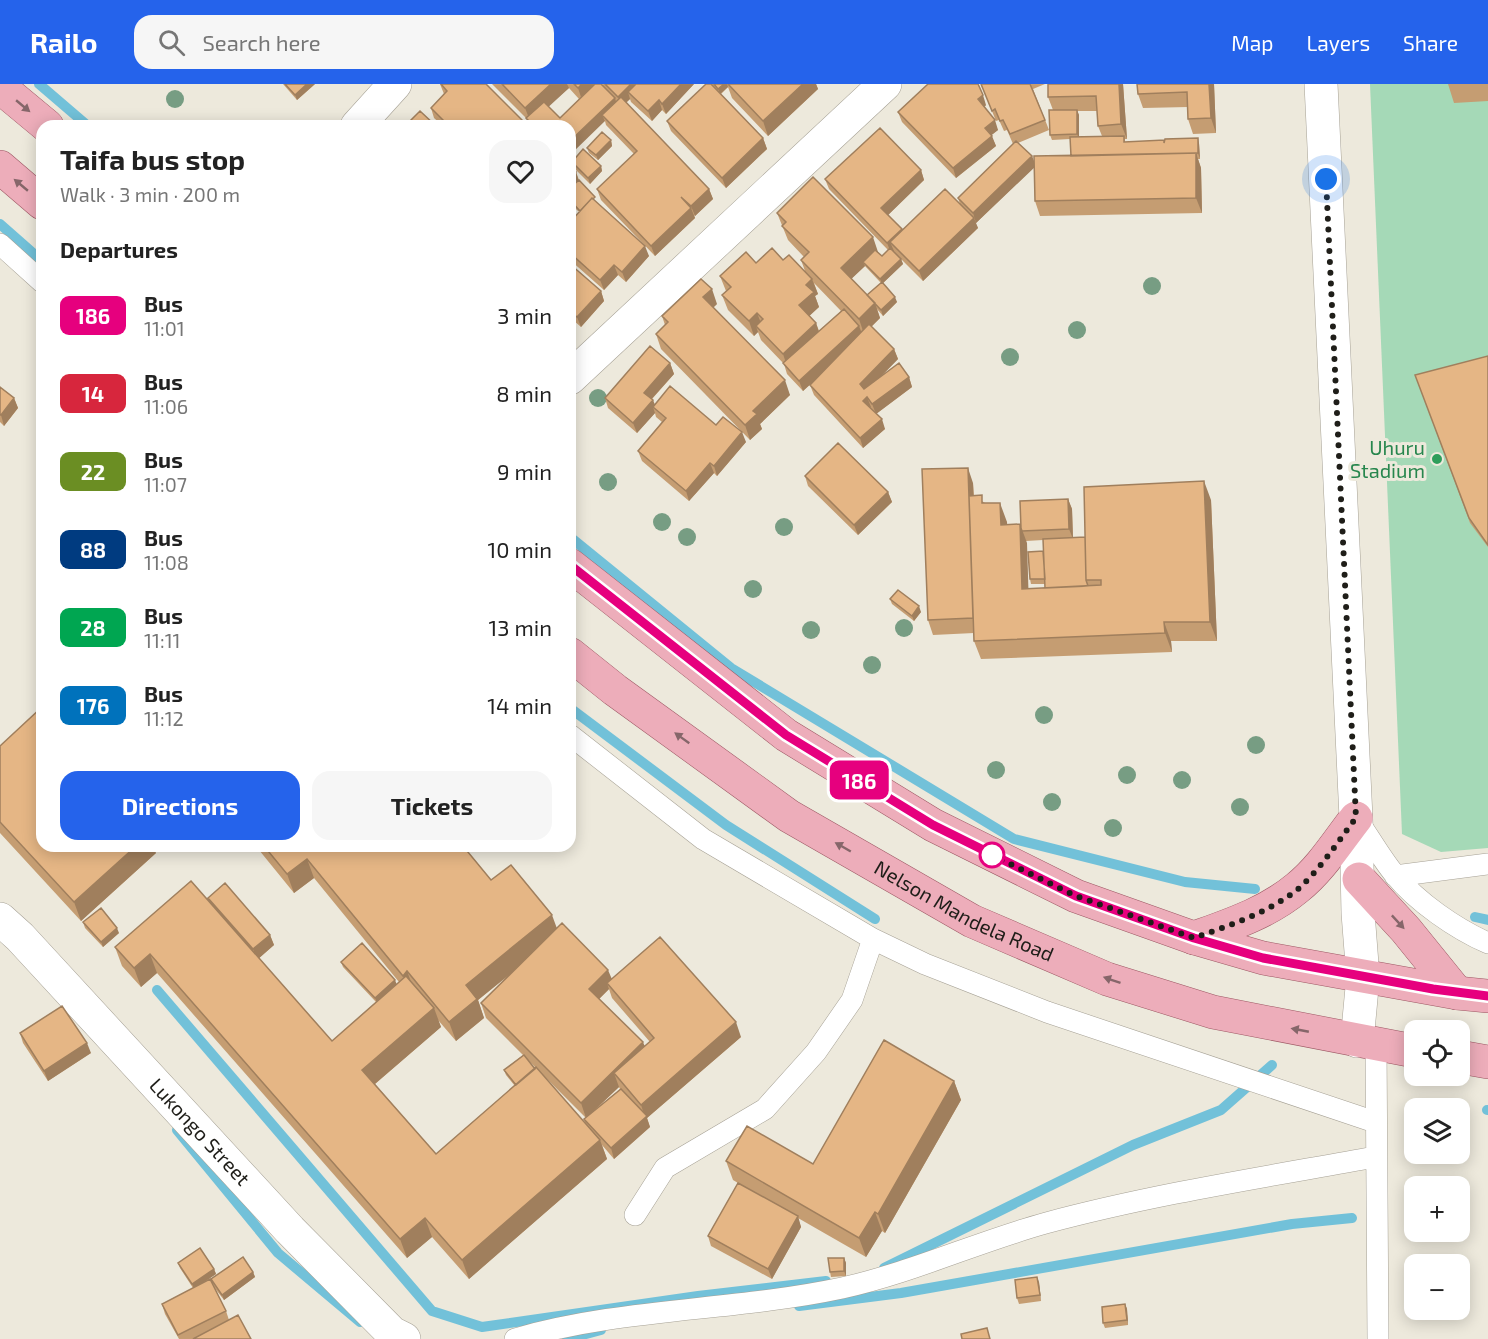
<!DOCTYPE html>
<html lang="en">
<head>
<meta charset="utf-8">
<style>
	:root { --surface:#fff; --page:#f6f6f6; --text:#222; --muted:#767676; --accent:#2563eb }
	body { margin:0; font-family:"Exo 2",sans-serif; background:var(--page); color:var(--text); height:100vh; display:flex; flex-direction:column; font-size:22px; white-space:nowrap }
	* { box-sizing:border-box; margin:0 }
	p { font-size:20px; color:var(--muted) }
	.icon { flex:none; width:33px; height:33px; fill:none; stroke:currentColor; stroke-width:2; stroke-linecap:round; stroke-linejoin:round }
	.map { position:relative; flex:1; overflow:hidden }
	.drawer { position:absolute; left:36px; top:36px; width:540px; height:732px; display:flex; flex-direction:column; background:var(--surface); border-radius:18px; box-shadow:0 3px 15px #0003 }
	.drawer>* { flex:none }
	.badge { padding:0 12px; border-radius:9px; font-size:21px; line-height:39px }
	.fabs { position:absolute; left:1404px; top:936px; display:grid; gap:12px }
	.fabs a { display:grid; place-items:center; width:66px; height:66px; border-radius:12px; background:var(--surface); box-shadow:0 3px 15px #0003; font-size:30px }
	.you { position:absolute; width:30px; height:30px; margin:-15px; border:4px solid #fff; border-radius:50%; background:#1a73e8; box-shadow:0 0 0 9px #1a73e833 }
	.map>.badge { position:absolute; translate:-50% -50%; box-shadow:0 0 0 3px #fff }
	h2 { padding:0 24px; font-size:22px; line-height:54px }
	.round { display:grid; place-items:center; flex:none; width:63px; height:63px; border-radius:18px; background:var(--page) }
	.overview { display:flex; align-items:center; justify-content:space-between; height:102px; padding:0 24px }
	h1 { font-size:28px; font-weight:700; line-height:45px }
	.action { display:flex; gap:12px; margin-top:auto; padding:12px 24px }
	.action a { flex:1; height:69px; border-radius:18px; background:var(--accent); color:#fff; font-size:24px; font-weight:700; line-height:69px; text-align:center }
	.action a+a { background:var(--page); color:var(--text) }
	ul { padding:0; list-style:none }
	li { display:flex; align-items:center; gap:18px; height:78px; padding:0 24px }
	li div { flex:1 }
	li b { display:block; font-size:22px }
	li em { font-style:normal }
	li .badge { min-width:66px; font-weight:700; text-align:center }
	header { display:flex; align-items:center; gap:36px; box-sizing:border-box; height:84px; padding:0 30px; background:var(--accent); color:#fff }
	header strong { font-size:28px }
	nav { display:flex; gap:33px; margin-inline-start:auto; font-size:21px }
	.search { width:420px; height:54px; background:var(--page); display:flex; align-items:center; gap:15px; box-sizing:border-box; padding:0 21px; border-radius:18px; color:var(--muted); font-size:22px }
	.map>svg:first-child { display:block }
</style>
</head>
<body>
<header>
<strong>Railo</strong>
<div class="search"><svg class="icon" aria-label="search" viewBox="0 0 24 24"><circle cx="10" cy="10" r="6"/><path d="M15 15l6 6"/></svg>Search here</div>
<nav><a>Map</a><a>Layers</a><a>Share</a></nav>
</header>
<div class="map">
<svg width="1488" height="1255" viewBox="0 0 1488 1255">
	<rect width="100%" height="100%" fill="#ede9dc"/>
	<path fill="#a5d9b7" d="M1370,0H1488V764L1441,768L1402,750Z"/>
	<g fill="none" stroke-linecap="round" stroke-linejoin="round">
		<path stroke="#72c1d9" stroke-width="10" d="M39,0L88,42
			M0,140L42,177
			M570,453L731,584L1014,755L1185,798L1255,805
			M570,624L726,741L875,835
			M1475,833L1488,836
			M157,906L432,1227L482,1243L698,1212L826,1197
			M1487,1026H1488
			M177,1046L278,1169L360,1238
			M884,1184L1133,1061L1221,1026L1272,981
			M799,1222L901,1209L1292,1140L1352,1134
			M567,1255L601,1246"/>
		<g stroke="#a6a195" stroke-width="22">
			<path id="service" d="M0,160L42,198
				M570,651L703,755L873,855L925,880L1047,928L1375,1038
				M1358,737C1370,754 1381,774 1395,791C1417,818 1456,845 1488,859
				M1395,792L1488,780
				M1376,961L1378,1255
				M635,1131L665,1084L765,1025L816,968L852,916L873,855
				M515,1255C622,1224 734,1227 842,1204C911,1189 977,1158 1046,1139C1154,1110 1265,1093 1375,1073"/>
		</g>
		<g stroke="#a6a195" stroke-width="34">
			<g id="minor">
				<path d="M357,42L395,0"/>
				<path d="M570,294L885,0"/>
				<path id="s1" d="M0,835L20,853L290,1146L392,1249L404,1255"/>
			</g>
		</g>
		<g stroke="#a6a195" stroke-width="34">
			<path id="tertiary" d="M1321,0L1356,734L1358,829L1363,893L1357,957"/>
		</g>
		<g stroke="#9d5864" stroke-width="34">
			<g id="primary">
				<path d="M0,3L47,42"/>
				<path d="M0,83L42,119"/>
				<path d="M570,481L786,651L933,741L1076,812L1194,854L1263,874L1457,909L1488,912"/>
				<path id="s2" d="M570,570L615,606L789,732L972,837L1107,895L1213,928L1414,967"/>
				<path d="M1359,795L1406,846L1457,909"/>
				<path d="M1194,854C1230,841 1267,829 1297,804C1321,785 1338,757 1356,734"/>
				<path d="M1460,973L1488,978"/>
			</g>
		</g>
		<use href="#service" stroke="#fff" stroke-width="21"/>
		<use href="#minor" stroke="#fff" stroke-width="33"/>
		<use href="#tertiary" stroke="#fff" stroke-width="33"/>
		<use href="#primary" stroke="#edadba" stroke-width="33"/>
	</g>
	<g fill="#779d83">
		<circle cx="175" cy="15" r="9"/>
		<circle cx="1152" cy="202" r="9"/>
		<circle cx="1077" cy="246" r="9"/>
		<circle cx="1010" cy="273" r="9"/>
		<circle cx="598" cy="314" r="9"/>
		<circle cx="608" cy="398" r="9"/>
		<circle cx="662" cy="438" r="9"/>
		<circle cx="784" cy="443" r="9"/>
		<circle cx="687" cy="453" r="9"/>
		<circle cx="753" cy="505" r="9"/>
		<circle cx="904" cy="544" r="9"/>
		<circle cx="811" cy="546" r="9"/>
		<circle cx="872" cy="581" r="9"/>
		<circle cx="1044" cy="631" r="9"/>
		<circle cx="1256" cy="661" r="9"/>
		<circle cx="996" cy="686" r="9"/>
		<circle cx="1127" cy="691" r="9"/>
		<circle cx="1182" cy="696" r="9"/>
		<circle cx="1052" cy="718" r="9"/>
		<circle cx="1240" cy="723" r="9"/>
		<circle cx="1113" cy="744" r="9"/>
	</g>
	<path fill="#c59d72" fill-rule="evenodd" d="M283,0H315L297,16Z
		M440,0H486L528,42H443L434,34L431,24L444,10Z
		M492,0H601L603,1L602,0H694L666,30L662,26L652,37L631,18L630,15L626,19L709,105L713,115L695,132L694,131L695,134L655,172L601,116L597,105L634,70L606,41L605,37L570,42H529L526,34ZM569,4L579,15L560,34L548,22Z
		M711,0H816L818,5L768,52L732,14L728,3L721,10L763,54L767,65L726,104L671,47L667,37Z
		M981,0H1045L1033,5L1049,46L1018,59L1032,72L1034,79L1071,72L1070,55L1052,56L1050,51L1053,26L1048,13L1123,0L1127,55H1125V58L1164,57L1199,59L1200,75H1198L1201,84L1202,129L1040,132L1035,117L1034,83L976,139L975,138L978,144L923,197L901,175L903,180L883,199L897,218L883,232L877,225L880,234L871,243L894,265L898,275L880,293H909L912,303L876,330L885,345L863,364L814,311L810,301L814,297L803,307L787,290L784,280L761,256L758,248L754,252L728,226L722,211L726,207L720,192L756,179L783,176L805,187L801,176L804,173L788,156L777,129L878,168L882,172L888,166L829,105L825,95L921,86L924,96L888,131L902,147L960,120L958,114L1013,60L1007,46L1004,47L999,36L996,37ZM1077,27H1097L1098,42L1102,52L1079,53V31ZM865,182L881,199L867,211L851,195ZM814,199L841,227L819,247L816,239L809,232L819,223L815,212L818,210Z
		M1137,0H1214L1216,49L1193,50L1188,35V23L1143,24L1138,10Z
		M1448,0H1488V17L1454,19Z
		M986,21L984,23L998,46L991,51L996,62L956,94L902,38L898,28Z
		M611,56L612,62L598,76L589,69L587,64Z
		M572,78L601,82L602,87L590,100L573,83Z
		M570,82L576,88L579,96L597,119L649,172L626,198L618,191L604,206L570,176V138L579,128L570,119Z
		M570,180L601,207L604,217L581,243L573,236L570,240Z
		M717,220L713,224L790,311L760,340L762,345L750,356L661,265L656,250L665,241L662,232Z
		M1488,272V463L1470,439L1415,291Z
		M670,279L674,290L652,315L655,321L716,341L746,358L717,392L714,389L689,417L642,377L638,367L662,338L656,333L655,329L637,349L608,324L605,314Z
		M0,303L14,314L18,324L4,342L0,338Z
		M805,392L888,408L892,418L858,451L808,402Z
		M973,399L974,412L985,419L1007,438V441L1020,440L1021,444L1068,415L1072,425L1073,454L1085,453L1211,416L1217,557H1171L1172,568L981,575L974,557V549L933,551L928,536ZM1043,456L1044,469L1030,495L1031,500H1045V504L1028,505L1026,457Z
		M890,515L921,528L914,537L892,520Z
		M0,662L42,762L156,769L81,837L0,749Z
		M257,762H463L491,796L557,844L612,895L741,953L647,1034L650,1043L614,1075L602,1061L607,1075L469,1195L432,1153L407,1174L157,889L141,903L122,882L115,863L209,817L208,814L270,851L274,861L259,874L332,957L376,918L343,883L341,878L396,901L399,898L314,794L294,809L259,766ZM509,891L481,919L486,934L523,971L504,986L506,991L515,1002L436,1070L375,1000L441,943L438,936L456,957L484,934L478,916ZM609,905L612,914L650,958L645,962L599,915ZM525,973L536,984L535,985ZM542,990L586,1034L584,1035L585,1039ZM619,1003L620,1005L593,1028Z
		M83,838L119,849L103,863L85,844Z
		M20,949L91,969L48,997L23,959Z
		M954,997L961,1016L885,1149L882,1147L866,1173L798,1134L801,1143L772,1195L711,1162L708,1152L738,1099L733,1096L726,1077L813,1080Z
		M844,1174L846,1179V1192L831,1193L830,1188Z
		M178,1179L214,1185L216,1190L201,1200L211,1195L253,1188L255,1193L224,1216L213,1202L226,1227L229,1236L251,1255H179L165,1230L162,1220L193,1204L180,1184Z
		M1039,1198L1041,1217L1019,1220L1017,1214Z
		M1125,1220L1127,1225L1128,1241L1105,1244L1103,1239Z"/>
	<path fill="#a07f5d" d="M307,0H315L297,16L295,11Z
		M551,0H567L569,4L531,39L525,24Z
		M582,0H597L583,19L578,4Z
		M631,0H645L628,8L630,15L621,23L618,13Z
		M681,0H694L666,30L662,20Z
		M724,0H727L728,3L720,10L718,5Z
		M803,0H816L818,5L768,52L763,37Z
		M1119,0H1123L1127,55L1121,40Z
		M1209,0H1214L1216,49L1211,34Z
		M983,11L986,21L982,26L978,15Z
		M615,14L618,24L602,31L605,37L570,71V57Z
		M659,16L662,26L652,37L648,27Z
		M1077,26L1079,31V55L1077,50Z
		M995,36L998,46L988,54L985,44Z
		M992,52L996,62L956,94L953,84Z
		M763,54L767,65L726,104L722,94Z
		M1198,54L1199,59L1200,75L1198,69Z
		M611,56L612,62L598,76L596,71Z
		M1196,69L1201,84L1202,129L1196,114Z
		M1032,72L1036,82L976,139L973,129Z
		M601,82L602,87L590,100L588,94Z
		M921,86L924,96L885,134L881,124Z
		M576,88L579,98L570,107V93Z
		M709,105L713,115L695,132L691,122Z
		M691,124L695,134L655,172L651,162Z
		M974,134L978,144L923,197L919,187Z
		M902,145L905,155L890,158L894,167L891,169L887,159Z
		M873,153L878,168L866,180L863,178L865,182L847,199L841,184Z
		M645,162L649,172L626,198L622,188Z
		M901,175L903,180L882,200L880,195Z
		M614,181L618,191L604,206L600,196Z
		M812,195L818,210L815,212L819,223L805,236L799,221L806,201Z
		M712,205L717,220L708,228L703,213Z
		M601,207L604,217L581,243L577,233Z
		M895,213L897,218L883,232L881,226Z
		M875,219L880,234L864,250L859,235Z
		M570,228L573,236L570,240Z
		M757,229L763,244L756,242L758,248L754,252L749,237Z
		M816,239L821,254L788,285L783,270Z
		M859,242L863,252L803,307L799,297Z
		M894,265L898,275L864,310L860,300Z
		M670,279L674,290L648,319L644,309Z
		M909,293L912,303L876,330L872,320Z
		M785,296L790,311L760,340L762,345L750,356L745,341L753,327Z
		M867,313L871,323L866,327L863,317Z
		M14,314L18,324L4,342L1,331Z
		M653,316L657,326L653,323L655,329L637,349L633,339Z
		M882,335L885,345L863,364L860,354Z
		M742,348L746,358L717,392L714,382Z
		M710,379L714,389L689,417L686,407Z
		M968,384L973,399L979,549L974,534Z
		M1204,397L1211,416L1217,557L1210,538Z
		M888,408L892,418L858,451L854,441Z
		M1068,415L1072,425L1073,455L1069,445Z
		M1000,419L1007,438L1008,460L1001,441Z
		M1020,440L1027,459L1029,524L1022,505Z
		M919,522L921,528L914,537L912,532Z
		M1164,538L1171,557L1172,568L1165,549Z
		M136,762H153L156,769L81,837L74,818Z
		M307,775L314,794L294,809L287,790Z
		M552,831L559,850L478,916L484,934L456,957L449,938L466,901Z
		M117,844L119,849L103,863L101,858Z
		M270,851L274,861L257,876L253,865Z
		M150,870L157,889L141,903L134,884Z
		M608,886L614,900L607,899L609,905L595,919L589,905Z
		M407,887L414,906L410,911L403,892Z
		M395,896L397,901L377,919L375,914Z
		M434,924L441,943L369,1005L362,986Z
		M736,938L741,953L647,1034L650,1043L614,1075L611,1064L645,1033L641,1021Z
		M643,958L649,973L614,989L619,1003L586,1034L581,1019Z
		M87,959L91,969L48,997L44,987Z
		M954,997L961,1016L885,1149L878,1130Z
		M600,1056L607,1075L469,1195L462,1176Z
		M875,1128L882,1147L866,1173L859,1154Z
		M798,1132L801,1143L772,1195L768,1185Z
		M425,1134L432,1153L407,1174L400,1155Z
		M844,1174L846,1179V1192L844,1187Z
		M214,1185L216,1190L194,1205L192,1200Z
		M253,1188L255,1193L224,1216L222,1211Z
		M1037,1193L1039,1198L1041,1217Z
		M1125,1220L1127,1225L1128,1241L1127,1236Z"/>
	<path fill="#e5b685" stroke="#a07f5d" stroke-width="1.5" d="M285,0H307L295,11Z
		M441,0H486L528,42H449L431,24L447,7Z
		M502,0H551L525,24Z
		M574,0H582L578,4Z
		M595,0H601L615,14L570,57V42H534L526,34L544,18L560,34Z
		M605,0H631L618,13Z
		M636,0H681L662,20L659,16L648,27L628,8Z
		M706,0H711L763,54L722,94L667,37Z
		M714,0H724L718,5Z
		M728,0H803L763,37Z
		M928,0H978L983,11L978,15L995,36L985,44L992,52L953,84L898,28Z
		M981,0H1030L1045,36L1010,50L1003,36L1000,37L995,25L992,27Z
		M1048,0H1119L1121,40L1098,42L1096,12L1048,13Z
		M1137,0H1209L1211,34L1188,35L1187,8L1138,10Z
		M621,13L709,105L691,122L681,113L691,124L651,162L597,105L637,67L602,31Z
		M1049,26H1077V50L1050,51Z
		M420,27L436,42H405Z
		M880,44L921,86L881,124L902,145L887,159L825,95Z
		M602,48L611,56L596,71L587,64Z
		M1124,52V58L1164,56V59L1165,55L1198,54V69L1071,72L1070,53Z
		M1016,57L1032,72L973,129L958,114Z
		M583,65L601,82L588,94L572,78Z
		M1196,69V114L1035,117L1034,72Z
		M570,82L576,88L570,93Z
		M813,93L873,153L841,184L875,219L859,235L801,176L809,168L782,142L786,138L777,129Z
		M579,96L595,113L593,115L592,114L580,127L570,116V104Z
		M945,105L974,134L919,187L890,158Z
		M592,114L645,162L622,188L614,181L600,196L570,169V138Z
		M772,164L783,176L789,171L812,195L806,201L814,208L799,221L816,239L783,270L756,242L763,235L757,229L749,237L722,211L731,203L720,192L746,168L756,179Z
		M890,164L901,175L880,195L863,178L875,166L882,172Z
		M570,180L601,207L577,233L570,227Z
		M701,195L712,205L703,213L785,296L753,327L757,330L745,341L656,250L668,238L662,232Z
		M882,198L895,213L881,226L867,211Z
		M844,225L859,242L799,297L783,279Z
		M869,240L894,265L860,300L864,305L899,279L909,293L872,320L867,313L863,317L882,335L860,354L810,301Z
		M650,262L670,279L644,309L653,316L633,339L605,314Z
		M1488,272V461L1469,434L1415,291Z
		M670,302L716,341L723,333L742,348L714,382L710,379L686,407L638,367L666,334L653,323Z
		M0,303L14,314L1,331H0Z
		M838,359L888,408L854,441L805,392Z
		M968,384L973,534L928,536L922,385Z
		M1204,397L1210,538H1164L1165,549L974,557L969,412L982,411V419H1000L1001,441L1020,440L1022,505L1101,501V496H1086L1084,403Z
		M1068,415L1069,445L1022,447L1021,444L1020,417Z
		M1085,453L1086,496L1088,502L1045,504L1043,455Z
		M1043,467L1045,495H1030L1028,468Z
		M898,506L919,522L912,532L890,515Z
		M42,623V762H136L74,818L0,738V662Z
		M264,762H463L491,796L511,781L552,831L466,901L477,915L449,938L407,887L403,892L307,775L287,790Z
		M191,797L332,957L406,892L434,924L362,986L436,1070L536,983L600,1056L462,1176L425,1134L400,1155L150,870L134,884L115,863Z
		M225,799L270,851L253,865L208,814Z
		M101,824L117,844L101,858L83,838Z
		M562,839L608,886L589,905L643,958L581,1019L481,919Z
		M660,853L736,938L641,1021L614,989L654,954L607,899Z
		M362,859L395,896L375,914L341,878Z
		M62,922L87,959L44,987L20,949Z
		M884,956L954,997L878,1130L875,1128L859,1154L726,1077L747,1042L813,1080Z
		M524,971L535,985L516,1001L504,986Z
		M621,1005L647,1032L611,1064L584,1035Z
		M738,1099L798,1132L768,1185L708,1152Z
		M200,1164L214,1185L192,1200L178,1179Z
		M243,1173L253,1188L222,1211L211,1195Z
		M828,1174H844V1187L830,1188Z
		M1037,1193L1040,1211L1017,1214L1015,1196Z
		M210,1195L226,1227L178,1251L162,1220Z
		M1125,1220L1127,1236L1103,1239L1102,1223Z
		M238,1231L251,1255H193Z
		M987,1244L990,1255H962L961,1250Z"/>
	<defs><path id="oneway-solid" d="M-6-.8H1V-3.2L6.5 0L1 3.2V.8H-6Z" transform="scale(1.5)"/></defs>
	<g fill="#86666a">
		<use href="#oneway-solid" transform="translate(23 22) rotate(40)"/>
		<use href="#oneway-solid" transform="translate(21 101) rotate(-140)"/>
		<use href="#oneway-solid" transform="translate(682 654) rotate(-144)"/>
		<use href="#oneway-solid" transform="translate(843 763) rotate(-150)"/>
		<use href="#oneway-solid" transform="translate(1398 838) rotate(47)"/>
		<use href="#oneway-solid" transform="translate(1112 896) rotate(-161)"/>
		<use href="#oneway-solid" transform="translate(1300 946) rotate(-169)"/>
	</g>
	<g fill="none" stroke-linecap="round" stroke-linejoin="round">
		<g stroke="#fff" stroke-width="14">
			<path id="line" d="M570,481L786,651L933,741L1076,812L1194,854L1263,874L1433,905L1488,912"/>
		</g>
		<use href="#line" stroke="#e6007e" stroke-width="9"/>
		<path stroke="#1f1e19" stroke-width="6" stroke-dasharray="0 10.8" d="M992,771L1076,812L1194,854C1230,841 1268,829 1298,805C1321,785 1338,757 1356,734L1326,95"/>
	</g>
	<circle fill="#2e9e5b" stroke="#ede9dc" stroke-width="2" cx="1437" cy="375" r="6"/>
	<circle fill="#fff" stroke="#e6007e" stroke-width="3" cx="992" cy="771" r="12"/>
	<g text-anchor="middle" stroke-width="6" stroke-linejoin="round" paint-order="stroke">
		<g font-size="20" fill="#27864d" stroke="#ede9dc" text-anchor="end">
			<text x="1425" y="371">Uhuru<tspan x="1425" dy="23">Stadium</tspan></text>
		</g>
		<g font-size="20" fill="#1f1e19" stroke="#ede9dc">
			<text dy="7" stroke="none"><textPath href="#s2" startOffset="472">Nelson Mandela Road</textPath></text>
			<text dy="7" stroke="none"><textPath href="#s1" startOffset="292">Lukongo Street</textPath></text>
		</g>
	</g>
</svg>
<div class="fabs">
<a><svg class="icon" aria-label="locate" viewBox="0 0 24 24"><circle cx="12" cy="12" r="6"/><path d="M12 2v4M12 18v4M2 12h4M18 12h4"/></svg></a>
<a><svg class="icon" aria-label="layers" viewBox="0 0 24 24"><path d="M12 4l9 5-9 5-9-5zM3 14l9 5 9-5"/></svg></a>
<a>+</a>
<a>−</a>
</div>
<div class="you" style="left:1326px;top:95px"></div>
<b class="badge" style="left:859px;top:696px;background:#e6007e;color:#fff">186</b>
<section class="drawer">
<div class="overview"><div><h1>Taifa bus stop</h1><p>Walk · 3 min · 200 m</p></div><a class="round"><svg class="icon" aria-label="heart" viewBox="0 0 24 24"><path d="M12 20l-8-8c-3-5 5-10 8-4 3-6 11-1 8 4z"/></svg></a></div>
<h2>Departures</h2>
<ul>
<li><span class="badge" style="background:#e6007e;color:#fff">186</span><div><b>Bus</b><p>11:01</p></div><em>3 min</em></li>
<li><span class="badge" style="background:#d7263d;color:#fff">14</span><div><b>Bus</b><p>11:06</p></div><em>8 min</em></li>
<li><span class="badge" style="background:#6b8e23;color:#fff">22</span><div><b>Bus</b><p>11:07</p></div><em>9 min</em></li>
<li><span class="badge" style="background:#003b80;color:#fff">88</span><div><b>Bus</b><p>11:08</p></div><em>10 min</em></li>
<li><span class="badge" style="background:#00a651;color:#fff">28</span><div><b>Bus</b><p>11:11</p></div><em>13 min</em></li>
<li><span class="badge" style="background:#0072bc;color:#fff">176</span><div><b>Bus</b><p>11:12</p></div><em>14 min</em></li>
</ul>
<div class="action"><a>Directions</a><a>Tickets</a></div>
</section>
</div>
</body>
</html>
